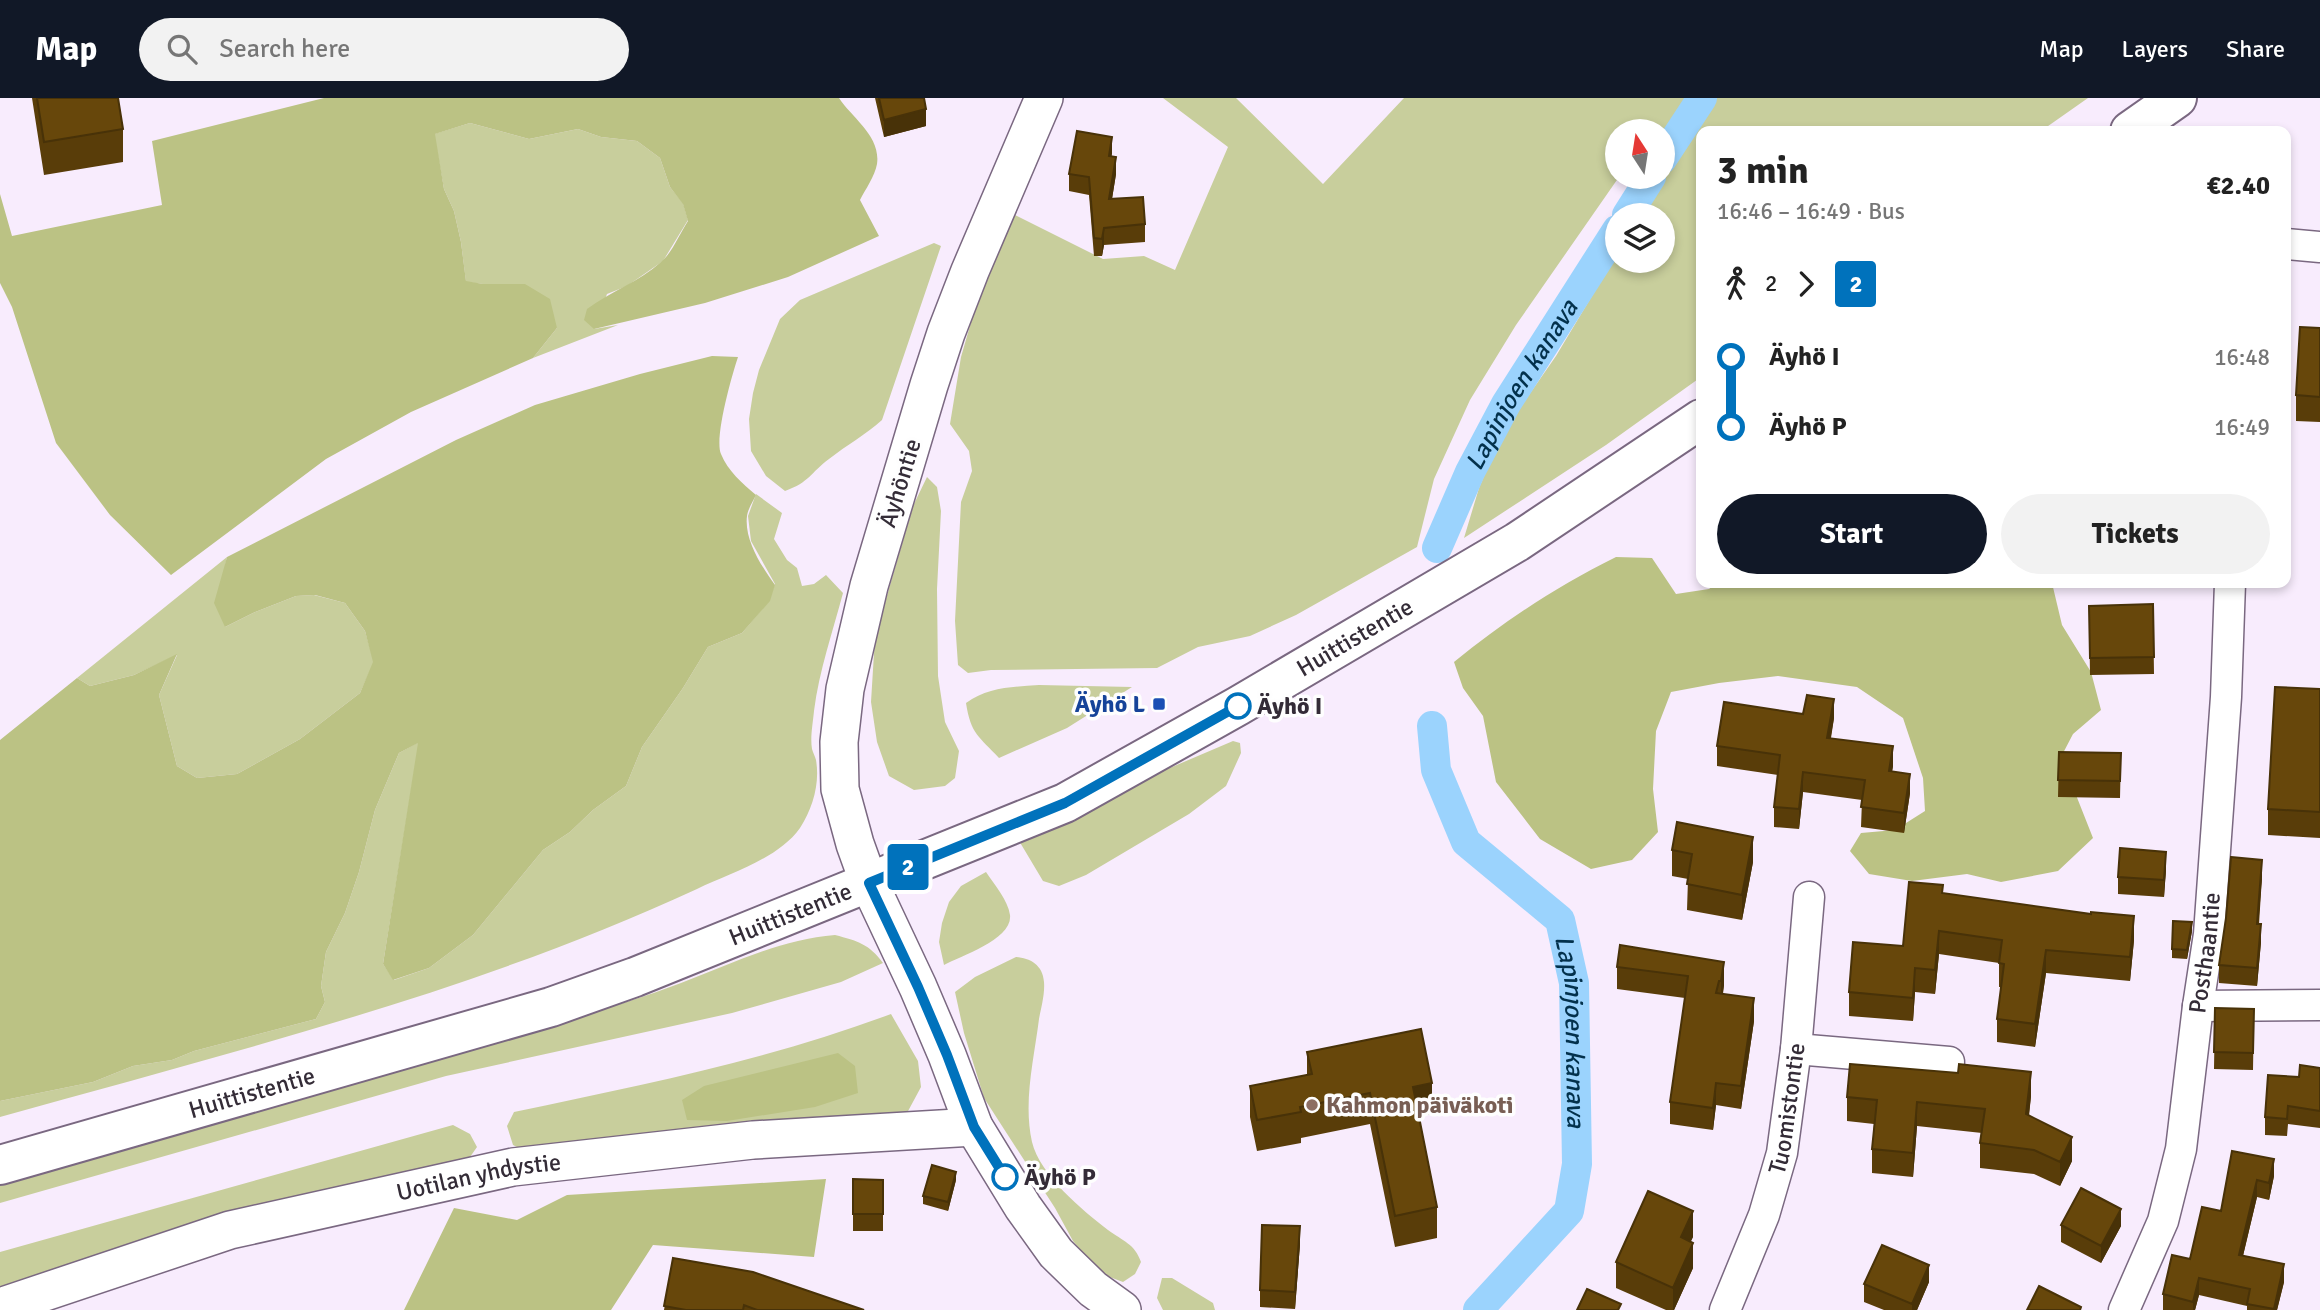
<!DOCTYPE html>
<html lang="en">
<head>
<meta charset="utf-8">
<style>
	:root { --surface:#fff; --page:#f2f2f2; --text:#222; --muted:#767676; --accent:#111827 }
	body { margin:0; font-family:Signika,sans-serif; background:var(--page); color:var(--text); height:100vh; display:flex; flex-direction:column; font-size:26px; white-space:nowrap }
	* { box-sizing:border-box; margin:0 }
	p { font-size:23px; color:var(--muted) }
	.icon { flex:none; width:38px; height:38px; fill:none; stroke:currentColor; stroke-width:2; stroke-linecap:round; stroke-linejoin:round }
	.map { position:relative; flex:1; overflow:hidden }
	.side { position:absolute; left:1696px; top:28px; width:595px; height:462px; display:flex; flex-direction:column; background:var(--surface); border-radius:14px; box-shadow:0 4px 10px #0003 }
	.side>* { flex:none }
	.badge { padding:0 14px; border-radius:5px; font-size:24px; line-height:46px }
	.needle { width:46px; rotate:348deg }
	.fabs { position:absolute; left:1605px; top:21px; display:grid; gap:14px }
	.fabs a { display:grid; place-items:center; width:70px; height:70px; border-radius:50%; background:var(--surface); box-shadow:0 4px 10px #0003; font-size:35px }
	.map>.badge { position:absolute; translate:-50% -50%; box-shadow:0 0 0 4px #fff }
	.legs { display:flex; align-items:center; gap:10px; height:77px; padding:0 21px; font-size:23px }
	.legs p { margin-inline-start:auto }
	.summary { display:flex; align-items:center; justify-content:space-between; height:119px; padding:0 21px }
	h1 { font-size:38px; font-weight:800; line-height:52px }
	.action { display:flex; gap:14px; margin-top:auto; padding:14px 21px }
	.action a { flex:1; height:80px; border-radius:42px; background:var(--accent); color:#fff; font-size:28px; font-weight:800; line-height:80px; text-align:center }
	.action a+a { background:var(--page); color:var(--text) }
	ul { padding:0 21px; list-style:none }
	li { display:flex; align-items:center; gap:24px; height:70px; font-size:26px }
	li i { display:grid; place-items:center; width:10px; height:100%; margin:0 9px; background:currentColor }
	li i::after { content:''; width:18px; height:18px; margin:-9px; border:5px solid; border-radius:50%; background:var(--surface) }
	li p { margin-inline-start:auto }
	li:first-child i { background:linear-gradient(#0000 50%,currentColor 0) }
	li:last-child i { background:linear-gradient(currentColor 50%,#0000 0) }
	header { display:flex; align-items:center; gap:42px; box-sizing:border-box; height:98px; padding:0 35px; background:var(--accent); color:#fff }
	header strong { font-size:33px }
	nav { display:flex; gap:38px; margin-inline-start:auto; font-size:24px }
	.search { width:490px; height:63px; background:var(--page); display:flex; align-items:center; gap:18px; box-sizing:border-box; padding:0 24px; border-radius:38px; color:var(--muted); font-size:26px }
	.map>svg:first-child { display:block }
</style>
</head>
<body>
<header>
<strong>Map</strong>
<div class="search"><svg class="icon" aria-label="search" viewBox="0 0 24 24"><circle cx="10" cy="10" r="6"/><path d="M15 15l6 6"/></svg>Search here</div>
<nav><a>Map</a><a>Layers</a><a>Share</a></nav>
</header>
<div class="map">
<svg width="2320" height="1212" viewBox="0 0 2320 1212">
	<rect width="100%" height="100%" fill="#f8ecfd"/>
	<path fill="#c8ce9c" d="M1163,0H1236L1323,86L1404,0H2088L2041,33H1701V279L1606,347L1464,440L1479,390L1496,350L1524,304L1556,258L1617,156V163H1662V117H1639L1653,94L1668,75L1663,73L1662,33H1617V79H1619L1516,227L1470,302L1434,381L1417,449L1296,517L1250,538L1198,549L1157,570L991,572L968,575L958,567L955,523L961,404L972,373L969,353L950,326L961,259L976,207L1013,116L1103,161L1144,158L1175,172L1228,49Z
		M470,25L529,41L578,31L601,39L637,43L660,60L670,89L683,105L688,122L663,163L627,188L607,196L594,231L618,227L533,260L557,230L483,186L466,184L461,144L454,113L444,91L434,36Z
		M934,145L941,148L882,322C865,337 847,347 829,361C810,375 810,384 785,393L766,378L751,353L749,321L753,295L759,272L780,221L800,202Z
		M927,379L937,389L941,413L937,491L938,578L945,624L959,653L955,680L945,688L914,692L889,678L877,644L871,604L875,539L913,408Z
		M756,396L782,415L774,441L787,462L797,470L802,488L814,486L826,477L843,495C833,533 819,573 814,613C813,624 810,640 812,651C813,655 815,658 816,662C820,685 813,710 800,730C778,761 730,775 697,791C475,894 235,953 0,1019V1003L93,984L133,968L172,962L194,953L316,921L325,904L321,888L326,854L345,815L359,774L375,712L399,655L419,644L383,866L394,882L429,870L473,837L543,752L570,734L593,712L626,688L642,649L683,590L708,549L742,535L769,503L775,486L751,443L748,418Z
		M227,459L224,473L225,529L253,515L296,498L314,497L345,505L365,533L374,564L360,595L300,641L237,676L197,680L177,668L159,597L177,557L134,577L90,588L77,580Z
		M1039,587L1132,589L1067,630L999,660C979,638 971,637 966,605C988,589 1012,589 1039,587Z
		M1233,643L1240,645L1241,655L1226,688L1189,716L1086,777L1059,788L1043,783L1015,736Z
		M986,774C994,786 1008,802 1010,817C1013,841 961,858 944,867L939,844L942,825L949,804L961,788Z
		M835,837C858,843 869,846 883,865L841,884L732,915L446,978L0,1105V1077L542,930C589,916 636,902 681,885C732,866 781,841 835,837Z
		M1016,859C1030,860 1043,867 1044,884C1045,896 1041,910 1039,921C1034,961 1023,1004 1032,1044C1040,1077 1082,1112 1108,1132C1123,1143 1135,1146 1141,1164L1135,1176L1123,1184L1099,1175L1073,1143L1055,1110L984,1000L964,935L955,894L975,879Z
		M891,916L918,963L921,989L907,1015L527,1054L513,1047L507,1028L514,1014C641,987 768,962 891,916Z
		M453,1027L470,1036L477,1049L470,1059L349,1087L155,1139L0,1192V1154Z
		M1162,1180H1172L1213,1205L1215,1212H1163L1157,1200Z"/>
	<path fill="#bbc284" d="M324,0H839C852,20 881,38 877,66C875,78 865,92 860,102L879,138L788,179L705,205L594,231L584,222L587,211C611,193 639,184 661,164C672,155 680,135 688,123L683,106L670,89L660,60L637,43L601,39L578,31L529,41L470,25L435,36L444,91L454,113L461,144L466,183L483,186H525L550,201L557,230L533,260L411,314L326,361L171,477L110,417L56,345L12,209L0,185V96L12,138L162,107L152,43Z
		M712,258L738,259C732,277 714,340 721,356C728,373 742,385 756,397C753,403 748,411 747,418C744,442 762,469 775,487L770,503L742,535L708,549L683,590L642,649L626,688L593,712L570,734L543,752L473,837L429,870L393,882L383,866L418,645L399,655L375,712L359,774L345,815L326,854L321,888L325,904L316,921L194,953L172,962L133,968L93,984L0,1003V642L77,580L90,588L134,577L177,556L159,597L177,668L197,680L237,676L300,641L360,595L373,564L365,533L345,505L315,497L296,498L253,515L225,529L214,505L227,459L456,342L535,307L640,276Z
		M1616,459L1652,460L1676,496L1709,491L1717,485H2052L2062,527L2091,574L2101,612L2073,636L2061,659L2093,740L2058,773L2001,784L1967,776L1912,783L1869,776L1850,753L1861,735L1895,732L1925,713L1923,680L1903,620L1857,589L1778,578L1719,585L1671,594L1656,633L1653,691L1658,734L1632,762L1591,771L1540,741L1496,684L1483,618L1463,590L1454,564C1507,521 1556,489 1616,459Z
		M838,955L855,968L858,995L815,1009L727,1023L687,1022L682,1002L704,988Z
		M826,1081L814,1159L653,1147L611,1212H404L454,1110L517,1122L567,1097Z"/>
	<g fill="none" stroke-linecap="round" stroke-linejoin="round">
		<g stroke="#9bd3fd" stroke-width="30">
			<path d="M1662,61L1702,0"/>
			<path d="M1627,117L1651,79"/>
			<path id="s1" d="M1437,450L1470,374L1506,306L1617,132"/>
			<path id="s2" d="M1432,628L1436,672L1466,744L1560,822L1574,885L1577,1066L1569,1113L1478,1212"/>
		</g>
		<g stroke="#7a6881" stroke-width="33">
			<g id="minor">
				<path d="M2286,146L2320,149"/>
				<path d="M2198,908L2320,907"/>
				<path d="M1796,951L1949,964"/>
				<path id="s3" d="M1725,1212L1764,1117L1782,1055L1796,951L1809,799"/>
				<path id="s4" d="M2124,1212L2163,1123L2181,1051L2198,908L2209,836L2226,599L2230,485"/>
			</g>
		</g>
		<g stroke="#7a6881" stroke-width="40">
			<g id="major">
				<path d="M1044,0L970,173L946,235L929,287L869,488L845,591L839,644L840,691L855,746L869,785L918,889L947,957L974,1029L1023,1109L1056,1155L1093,1191L1122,1212"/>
				<path id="s5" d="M0,1209L230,1132L513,1069L753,1042L974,1029"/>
			</g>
		</g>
		<g stroke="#7a6881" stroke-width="42">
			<g id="highway">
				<path d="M2130,33L2177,0"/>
				<path id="s6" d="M0,1067L551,909L635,879L1065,705L1238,608L1517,444L1701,321"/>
			</g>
		</g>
		<use href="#minor" stroke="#fff" stroke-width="30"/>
		<use href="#major" stroke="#fff" stroke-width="37"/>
		<use href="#highway" stroke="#fff" stroke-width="38"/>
	</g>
	<path fill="#593d09" d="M32,0H118L123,31V64L44,77Z
		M875,0H924L926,28L884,39Z
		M1112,58L1116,76L1112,101L1145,126V144L1104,147L1102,158H1094L1089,97L1069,93V76Z
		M2320,230V324L2296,323V297Z
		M2153,506L2154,576L2090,577L2089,508Z
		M2320,591V740L2268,737V711Z
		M1834,620L1831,640L1893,668L1892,673L1910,695L1904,735L1861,729L1862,702L1803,694L1799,731L1774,729V709L1778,677L1717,668V648Z
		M2059,654L2121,655L2120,700L2058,699Z
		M1672,752L1753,764L1742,822L1687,812L1688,781L1672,778Z
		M2166,771L2164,799L2118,796V779Z
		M2262,779L2259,826L2261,844L2257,888L2219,885V867Z
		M1943,795L2134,842L2130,883L2046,875L2035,949L1997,944V921L2001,889H1999V865L1939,856L1935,896L1915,894L1913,923L1849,918V894L1903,848Z
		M2192,833L2187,861L2172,860V851Z
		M1724,864V887L1723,896L1754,923L1741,1011L1716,1007L1713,1032L1670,1026V1004L1685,900L1617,891V869Z
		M2215,910L2254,911L2253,972L2214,971Z
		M1307,954L1432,1016L1419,1018L1437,1109V1140L1395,1149L1370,1026L1301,1040V1045L1257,1053L1250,1019V988L1307,977Z
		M2320,970V1030L2288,1026L2287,1038L2265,1037V1019L2299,979Z
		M2031,998L2029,1018L2072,1063L2060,1088L2034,1076L1980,1070V1045L1982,1035L1917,1028L1913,1079L1872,1075V1051L1874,1026L1847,1023V999Z
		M2232,1053L2274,1078L2269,1102L2257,1099L2243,1158L2284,1184L2277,1212H2247V1208L2199,1197L2195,1212H2163V1196L2190,1161L2221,1113Z
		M853,1081L883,1082V1133H853Z
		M956,1082L948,1113L923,1106V1098Z
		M2061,1127L2121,1128L2101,1165L2061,1144Z
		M1693,1139L1690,1144L1693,1170L1674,1212H1666L1616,1190V1164Z
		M1300,1146L1295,1211L1260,1209V1192Z
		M673,1160L864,1212H664Z
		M1929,1184L1917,1212H1884L1864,1204V1186Z"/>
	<path fill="#483208" d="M926,11V28L884,39V22Z
		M1112,39V56L1109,75V58Z
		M1116,59V76L1109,119V101Z
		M1104,130V147L1102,158V141Z
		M1834,601V620L1827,660V640Z
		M1893,648V668L1889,693V673Z
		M1803,674V694L1799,731V711Z
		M1910,676V695L1904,735V715Z
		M1753,739V764L1742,822V797Z
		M2166,754V771L2164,799V782Z
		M2262,762V779L2257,843V826Z
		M2134,818V842L2130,883V859Z
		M2192,824V833L2187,861V852Z
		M2261,826V844L2257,888V870Z
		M1939,833V856L1935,896V872Z
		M2046,852V875L2035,949V926Z
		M1724,864V887L1721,905V883Z
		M1915,870V894L1913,923V900Z
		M1754,900V923L1741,1011V988Z
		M2031,974V998L2026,1041V1016Z
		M1432,985V1016L1413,1020V989Z
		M1716,985V1007L1713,1032V1010Z
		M1917,1004V1028L1913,1079V1055Z
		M2072,1039V1063L2060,1088V1064Z
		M2274,1061V1078L2269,1102V1085Z
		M956,1074V1082L948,1113V1104Z
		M2257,1082V1099L2239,1174V1157Z
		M2121,1111V1128L2101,1165V1148Z
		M1693,1113V1139L1681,1165V1139Z
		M1300,1128V1146L1295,1211V1194Z
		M1693,1145V1170L1674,1212H1673V1190Z
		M2284,1166V1184L2277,1212H2274Z
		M1929,1167V1184L1917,1212H1912V1206Z
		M2199,1180V1197L2195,1212H2193V1204Z"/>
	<path fill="#67470b" stroke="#483208" stroke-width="2" d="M37,0H118L123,31L44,44Z
		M879,0H924L926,11L884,22Z
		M1077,33L1112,39L1109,58L1116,59L1109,101L1143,99L1145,126L1104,130L1102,141L1094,140L1089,79L1069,76Z
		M2300,229L2320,230V299L2296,297Z
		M2153,506L2154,559L2090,560L2089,508Z
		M2275,589L2320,591V714L2268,711Z
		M1807,597L1834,601L1827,640L1893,648L1889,673L1910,676L1904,715L1861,709L1865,682L1803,674L1799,711L1774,709L1780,657L1717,648L1724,604L1803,616Z
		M2059,654L2121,655L2120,683L2058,682Z
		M1677,724L1753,739L1742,797L1687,786L1692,756L1672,752Z
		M2120,750L2166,754L2164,782L2118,779Z
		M2231,759L2262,762L2257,826H2261L2257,870L2219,867L2226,820Z
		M1909,784L1943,787L1942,795L2091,816V814L2134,818L2130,859L2046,852L2035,926L1997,921L2004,866L1999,865L2002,842L1939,833L1935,872L1915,870L1913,900L1849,894L1853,844L1903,848Z
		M2173,823L2192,824L2187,852L2172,851Z
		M1620,847L1724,864L1721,883H1719L1716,895L1754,900L1741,988L1716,985L1713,1010L1670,1004L1688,878L1617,869Z
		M2215,910L2254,911L2253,955L2214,954Z
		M1421,931L1432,985L1413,989L1437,1109L1395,1118L1370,995L1300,1009L1301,1014L1257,1022L1250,988L1312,976L1307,954Z
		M1850,966L1958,975L1959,966L2031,974L2026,1016L2072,1039L2060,1064L2034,1052L1980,1045L1985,1011L1917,1004L1913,1055L1872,1051L1877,1002L1847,999Z
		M2300,967L2320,970V1013L2288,1008L2287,1021L2265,1019L2268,977L2299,979Z
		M2232,1053L2274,1061L2269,1085L2257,1082L2239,1157L2284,1166L2274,1211L2247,1206L2250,1191L2199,1180L2193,1204L2163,1196L2172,1157L2190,1161L2202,1109L2221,1113Z
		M932,1067L956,1074L948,1104L923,1098Z
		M853,1081L883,1082V1116H853Z
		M2081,1090L2121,1111L2101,1148L2061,1127Z
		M1648,1093L1693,1113L1681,1139L1693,1145L1673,1190L1616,1164Z
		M1262,1127L1300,1128L1295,1194L1260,1192Z
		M1882,1147L1929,1167L1912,1206L1864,1186Z
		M673,1160L753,1174L864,1212H757L744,1207L743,1212H686L664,1208Z
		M2039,1188L2081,1209L2080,1212H2027Z
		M1587,1191L1621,1206L1618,1212H1577Z"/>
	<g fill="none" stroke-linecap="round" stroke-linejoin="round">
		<g stroke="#fff" stroke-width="16">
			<path id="line-1" d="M1005,1079L974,1029L947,957L918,889L869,785L1065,705L1238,608"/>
		</g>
		<use href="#line-1" stroke="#0072bc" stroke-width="10"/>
	</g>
	<rect fill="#1a4fb4" stroke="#fefefe" stroke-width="2.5" x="1152" y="599" width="14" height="14" rx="3.5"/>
	<g fill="#fff" stroke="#0072bc" stroke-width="3.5">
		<circle cx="1238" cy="608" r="12"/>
		<circle cx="1005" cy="1079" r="12"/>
	</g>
	<circle fill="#8d6e63" stroke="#fefefe" stroke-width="2.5" cx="1312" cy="1007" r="7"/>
	<g text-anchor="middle" stroke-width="7" stroke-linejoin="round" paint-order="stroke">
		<g font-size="24" fill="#342c37" stroke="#fefefe">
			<text transform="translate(900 385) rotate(-73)" y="8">Äyhöntie</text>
			<text dy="8" stroke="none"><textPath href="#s6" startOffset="1460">Huittistentie</textPath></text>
			<text dy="8" stroke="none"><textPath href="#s6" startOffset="830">Huittistentie</textPath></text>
			<text dy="8" stroke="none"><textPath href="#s4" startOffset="369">Posthaantie</textPath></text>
			<text dy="8" stroke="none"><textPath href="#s6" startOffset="262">Huittistentie</textPath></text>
			<text dy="8" stroke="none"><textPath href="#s3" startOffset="212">Tuomistontie</textPath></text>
			<text dy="8" stroke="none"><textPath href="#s5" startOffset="497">Uotilan yhdystie</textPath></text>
		</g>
		<g font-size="24" font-weight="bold" fill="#164399" stroke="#fefefe" text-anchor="end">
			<text x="1145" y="614">Äyhö L</text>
		</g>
		<g font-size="24" font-weight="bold" fill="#342c37" stroke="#fefefe" text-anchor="start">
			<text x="1257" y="616">Äyhö I</text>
			<text x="1024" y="1087">Äyhö P</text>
		</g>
		<g font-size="24" font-weight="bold" fill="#785e54" stroke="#fefefe" text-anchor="start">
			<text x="1326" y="1015">Kahmon päiväkoti</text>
		</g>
		<g font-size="26" font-style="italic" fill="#03314c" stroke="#fefefe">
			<text dy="9" stroke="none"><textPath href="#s1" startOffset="184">Lapinjoen kanava</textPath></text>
			<text dy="9" stroke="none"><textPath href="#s2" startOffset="357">Lapinjoen kanava</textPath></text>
		</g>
	</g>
</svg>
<div class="fabs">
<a><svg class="needle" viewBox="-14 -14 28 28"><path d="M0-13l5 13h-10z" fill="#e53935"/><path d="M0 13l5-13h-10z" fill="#767676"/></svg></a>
<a><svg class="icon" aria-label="layers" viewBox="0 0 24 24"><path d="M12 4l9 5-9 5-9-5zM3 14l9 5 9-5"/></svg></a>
</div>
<b class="badge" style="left:908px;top:769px;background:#0072bc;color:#fff">2</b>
<section class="side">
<div class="summary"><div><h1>3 min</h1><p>16:46 – 16:49 · Bus</p></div><b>€2.40</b></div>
<div class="legs"><svg class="icon" aria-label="walk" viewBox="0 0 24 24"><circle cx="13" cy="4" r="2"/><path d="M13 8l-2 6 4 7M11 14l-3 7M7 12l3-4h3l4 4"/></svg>2<svg class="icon" aria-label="forward" viewBox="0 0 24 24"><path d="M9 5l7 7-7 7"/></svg><b class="badge" style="background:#0072bc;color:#fff">2</b></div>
<ul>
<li><i style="color:#0072bc"></i><b>Äyhö I</b><p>16:48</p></li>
<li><i style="color:#0072bc"></i><b>Äyhö P</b><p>16:49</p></li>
</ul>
<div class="action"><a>Start</a><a>Tickets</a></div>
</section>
</div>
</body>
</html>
